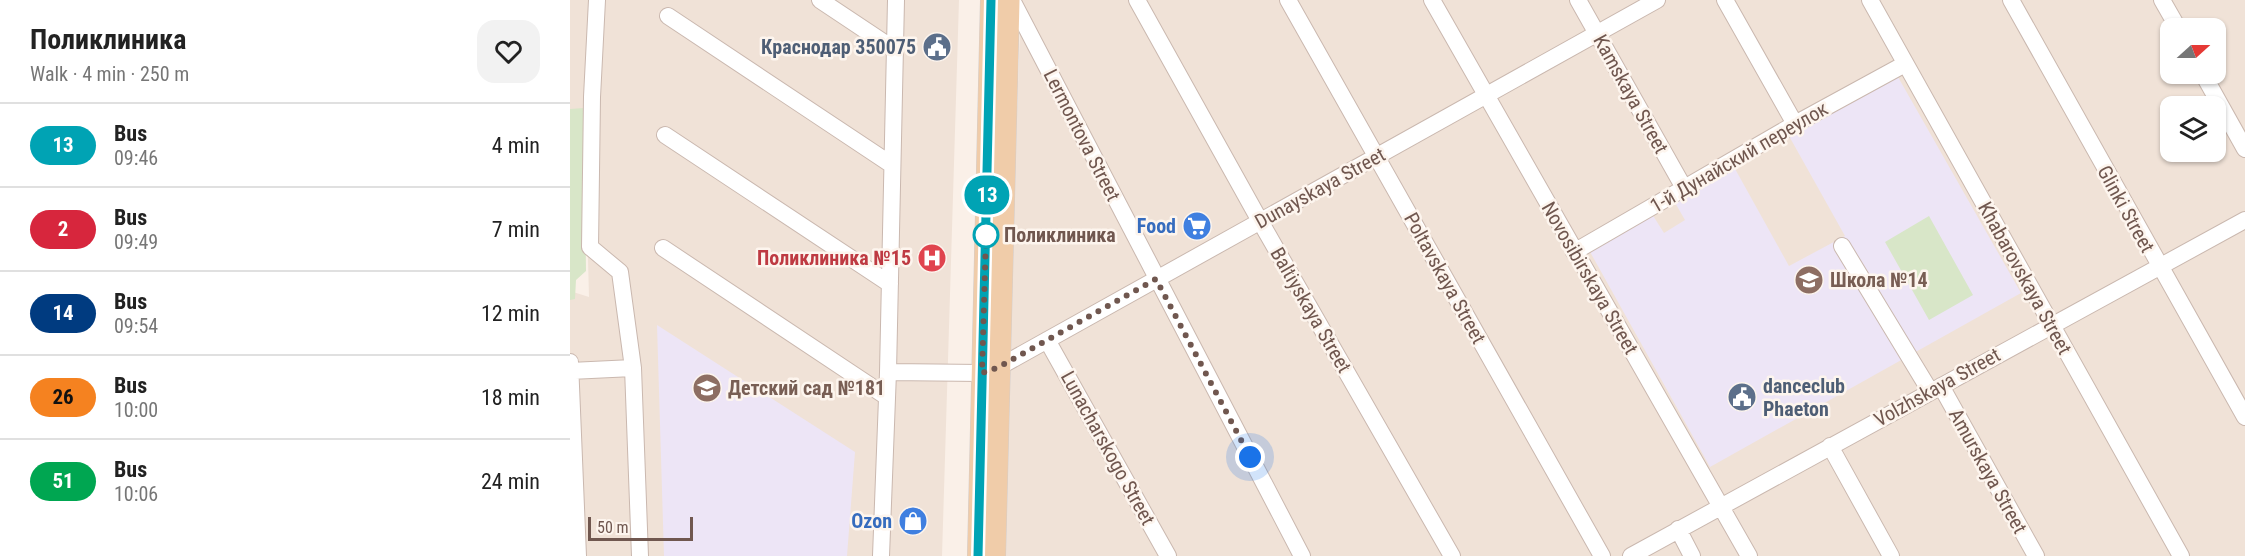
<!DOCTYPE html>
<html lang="en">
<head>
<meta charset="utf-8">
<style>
	:root { --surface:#fff; --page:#f2f2f2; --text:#222; --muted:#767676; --line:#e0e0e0 }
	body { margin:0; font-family:"Roboto Condensed",sans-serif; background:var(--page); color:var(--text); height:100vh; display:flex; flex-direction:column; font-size:22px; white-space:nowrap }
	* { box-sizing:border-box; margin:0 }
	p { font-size:20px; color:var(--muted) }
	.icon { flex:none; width:33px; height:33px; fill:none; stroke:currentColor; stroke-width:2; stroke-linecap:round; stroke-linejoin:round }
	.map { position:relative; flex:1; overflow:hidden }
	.side { display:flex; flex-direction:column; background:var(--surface); width:570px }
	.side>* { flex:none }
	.badge { padding:0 12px; border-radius:20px; font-size:21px; line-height:39px }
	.needle { width:39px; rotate:69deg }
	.controls { position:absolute; left:1590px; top:18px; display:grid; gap:12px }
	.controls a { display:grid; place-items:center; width:66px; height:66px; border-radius:12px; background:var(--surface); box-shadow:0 2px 4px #0004; font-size:30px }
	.scale { position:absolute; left:18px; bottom:15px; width:105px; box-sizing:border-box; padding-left:6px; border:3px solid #70574f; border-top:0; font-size:16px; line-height:21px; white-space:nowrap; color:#70574f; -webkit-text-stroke:4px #fdf5ee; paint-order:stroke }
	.you { position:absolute; width:30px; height:30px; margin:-15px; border:4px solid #fff; border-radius:50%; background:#1a73e8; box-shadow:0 0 0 9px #1a73e833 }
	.map>.badge { position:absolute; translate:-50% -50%; box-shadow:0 0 0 3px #fff }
	.round { display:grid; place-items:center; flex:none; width:63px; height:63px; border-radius:18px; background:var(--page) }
	.headline { display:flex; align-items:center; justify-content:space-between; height:102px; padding:0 30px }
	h1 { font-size:28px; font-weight:700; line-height:45px }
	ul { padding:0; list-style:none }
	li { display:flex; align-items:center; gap:18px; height:84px; padding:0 30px; border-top:2px solid var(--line) }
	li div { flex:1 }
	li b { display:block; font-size:22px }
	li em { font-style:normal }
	li .badge { min-width:66px; font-weight:700; text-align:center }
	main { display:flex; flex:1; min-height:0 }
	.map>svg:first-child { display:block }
</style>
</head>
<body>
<main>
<section class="side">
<div class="headline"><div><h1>Поликлиника</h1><p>Walk · 4 min · 250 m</p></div><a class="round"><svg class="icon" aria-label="heart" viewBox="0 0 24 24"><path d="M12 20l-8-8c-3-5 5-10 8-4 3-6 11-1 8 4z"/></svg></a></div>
<ul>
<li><span class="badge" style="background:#00a3b4;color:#fff">13</span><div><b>Bus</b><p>09:46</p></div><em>4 min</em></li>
<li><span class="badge" style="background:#d7263d;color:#fff">2</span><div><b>Bus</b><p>09:49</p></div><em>7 min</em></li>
<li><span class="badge" style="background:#003b80;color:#fff">14</span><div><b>Bus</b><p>09:54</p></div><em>12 min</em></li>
<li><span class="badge" style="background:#f58220;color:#111">26</span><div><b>Bus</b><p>10:00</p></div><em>18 min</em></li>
<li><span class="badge" style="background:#00a651;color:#fff">51</span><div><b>Bus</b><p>10:06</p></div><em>24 min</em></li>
</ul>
</section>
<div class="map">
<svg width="1675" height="556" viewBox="0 0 1675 556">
	<rect width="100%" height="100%" fill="#faf0e8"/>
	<path fill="#f0e2d7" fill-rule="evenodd" d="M0,0H389L372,556H0V291L19,297L14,109H0Z
		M451,0H1675V556H431ZM1600,28H1646V74H1600ZM1600,106H1646V152H1600Z"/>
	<path fill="#ede5f6" d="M1328,77L1451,293L1140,467L1019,250L1082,214L1094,233L1115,220L1104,201L1164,167L1219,266L1275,236L1219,136Z
		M87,325L285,452L277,556H94Z"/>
	<path fill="#d8e6c8" d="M14,108L16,271L6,280L5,299L0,300V109Z
		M1359,216L1403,295L1359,320L1315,242Z"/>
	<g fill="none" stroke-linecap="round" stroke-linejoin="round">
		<g stroke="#cab8af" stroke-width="18">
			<path id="minor" d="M27,0L22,97L20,247L50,272L63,368L70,556
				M250,0L325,50
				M442,0L732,556
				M567,0L690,221L882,556
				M718,0L1032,556
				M862,0L1179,556
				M1008,0L1114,188
				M1155,0L1225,124
				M1300,0L1611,556
				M1441,0L1675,417
				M1592,0L1608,28
				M98,16L322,165
				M1633,74L1675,149
				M95,135L320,284
				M1272,246L1360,391
				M93,248L317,397
				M1004,252L1225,124L1335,64
				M477,340L598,556
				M0,362L8,556
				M0,371L63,368
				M318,372L412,373L429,367L1087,0
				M1371,386L1466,556
				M1260,446L1321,556
				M1108,529L1122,556
				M311,556L318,372L326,0
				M1061,556L1675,220"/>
		</g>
		<g stroke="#d4cdca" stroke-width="22">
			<path id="major" d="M408,556L421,0
				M425,556L439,0"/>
		</g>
		<use href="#minor" stroke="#fff" stroke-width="16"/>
		<use href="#major" stroke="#f0cca9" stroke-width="21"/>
	</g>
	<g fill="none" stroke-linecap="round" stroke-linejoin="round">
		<g stroke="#fff" stroke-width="14">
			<path id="line" d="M408,556L421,0"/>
		</g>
		<use href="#line" stroke="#00a3b4" stroke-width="9"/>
		<path stroke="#70574f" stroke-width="6" stroke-dasharray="0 10.8" d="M416,235L412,373L429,367L586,279L680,457"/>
	</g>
	<defs>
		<g id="civic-disc" transform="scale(1.5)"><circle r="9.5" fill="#5c6f8a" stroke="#fdf5ee"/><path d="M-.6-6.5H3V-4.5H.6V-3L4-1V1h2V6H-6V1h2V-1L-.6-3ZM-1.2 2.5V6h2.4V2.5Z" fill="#fff"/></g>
		<g id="supermarket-disc" transform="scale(1.5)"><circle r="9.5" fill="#3f7fe0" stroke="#fdf5ee"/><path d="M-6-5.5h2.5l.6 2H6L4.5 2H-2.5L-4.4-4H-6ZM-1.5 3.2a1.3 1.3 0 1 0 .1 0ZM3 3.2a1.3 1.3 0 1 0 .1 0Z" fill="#fff"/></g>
		<g id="hospital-disc" transform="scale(1.5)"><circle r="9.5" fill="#e0444e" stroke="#fdf5ee"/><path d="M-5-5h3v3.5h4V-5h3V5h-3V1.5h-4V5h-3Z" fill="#fff"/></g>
		<g id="school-disc" transform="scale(1.5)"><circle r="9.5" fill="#8d6e63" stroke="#fdf5ee"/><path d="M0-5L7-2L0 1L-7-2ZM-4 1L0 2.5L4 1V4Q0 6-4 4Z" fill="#fff"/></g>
		<g id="shop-disc" transform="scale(1.5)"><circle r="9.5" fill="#3f7fe0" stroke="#fdf5ee"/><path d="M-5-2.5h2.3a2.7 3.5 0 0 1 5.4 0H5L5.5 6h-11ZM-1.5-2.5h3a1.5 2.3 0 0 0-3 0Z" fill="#fff"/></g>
	</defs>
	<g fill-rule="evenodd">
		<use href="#civic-disc" x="367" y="47"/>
		<use href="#supermarket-disc" x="627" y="226"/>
		<use href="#hospital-disc" x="362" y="258"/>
		<use href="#school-disc" x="1239" y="280"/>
		<use href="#school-disc" x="137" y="388"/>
		<use href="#civic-disc" x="1172" y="397"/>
		<use href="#shop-disc" x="343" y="521"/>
	</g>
	<circle fill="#fff" stroke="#00a3b4" stroke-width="3" cx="416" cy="235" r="12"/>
	<g text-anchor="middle" stroke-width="5" stroke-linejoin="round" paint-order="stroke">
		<g font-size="20" font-weight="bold" fill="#4e5e75" stroke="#fdf5ee" text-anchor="end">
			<text x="346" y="54">Краснодар 350075</text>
			<text x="1193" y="393" text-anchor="start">danceclub<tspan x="1193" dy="23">Phaeton</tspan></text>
		</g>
		<g font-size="20" fill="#70574f" stroke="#fdf5ee">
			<text transform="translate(1061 94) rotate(61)" y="7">Kamskaya Street</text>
			<text transform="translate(512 135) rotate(63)" y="7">Lermontova Street</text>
			<text transform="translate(1169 157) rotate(-30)" y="7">1-й Дунайский переулок</text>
			<text transform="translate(750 188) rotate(-29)" y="7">Dunayskaya Street</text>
			<text transform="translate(1556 209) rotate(61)" y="7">Glinki Street</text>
			<text transform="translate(875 278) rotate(61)" y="7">Poltavskaya Street</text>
			<text transform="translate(1020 278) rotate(60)" y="7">Novosibirskaya Street</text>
			<text transform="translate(1455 278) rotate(61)" y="7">Khabarovskaya Street</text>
			<text transform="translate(741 310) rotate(60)" y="7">Baltiyskaya Street</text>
			<text transform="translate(1367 387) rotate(-29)" y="7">Volzhskaya Street</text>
			<text transform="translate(538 448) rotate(61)" y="7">Lunacharskogo Street</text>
			<text transform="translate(1418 471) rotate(61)" y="7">Amurskaya Street</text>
		</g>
		<g font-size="20" font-weight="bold" fill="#366cbe" stroke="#fdf5ee" text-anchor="end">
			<text x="606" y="233">Food</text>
			<text x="322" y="528">Ozon</text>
		</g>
		<g font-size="20" font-weight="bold" fill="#70574f" stroke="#fdf5ee" text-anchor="start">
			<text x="434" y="242">Поликлиника</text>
		</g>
		<g font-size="20" font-weight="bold" fill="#be3a42" stroke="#fdf5ee" text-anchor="end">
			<text x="341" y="265">Поликлиника №15</text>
		</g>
		<g font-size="20" font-weight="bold" fill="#785e54" stroke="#fdf5ee" text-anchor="start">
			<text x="1260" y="287">Школа №14</text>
			<text x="158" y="395">Детский сад №181</text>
		</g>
	</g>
</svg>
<div class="controls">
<a><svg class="needle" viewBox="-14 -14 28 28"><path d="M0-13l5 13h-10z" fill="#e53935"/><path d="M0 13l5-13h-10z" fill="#767676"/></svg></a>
<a><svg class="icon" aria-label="layers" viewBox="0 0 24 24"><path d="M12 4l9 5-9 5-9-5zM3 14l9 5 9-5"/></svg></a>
</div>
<div class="scale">50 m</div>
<div class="you" style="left:680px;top:457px"></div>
<b class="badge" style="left:417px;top:195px;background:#00a3b4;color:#fff">13</b>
</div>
</main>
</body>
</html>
